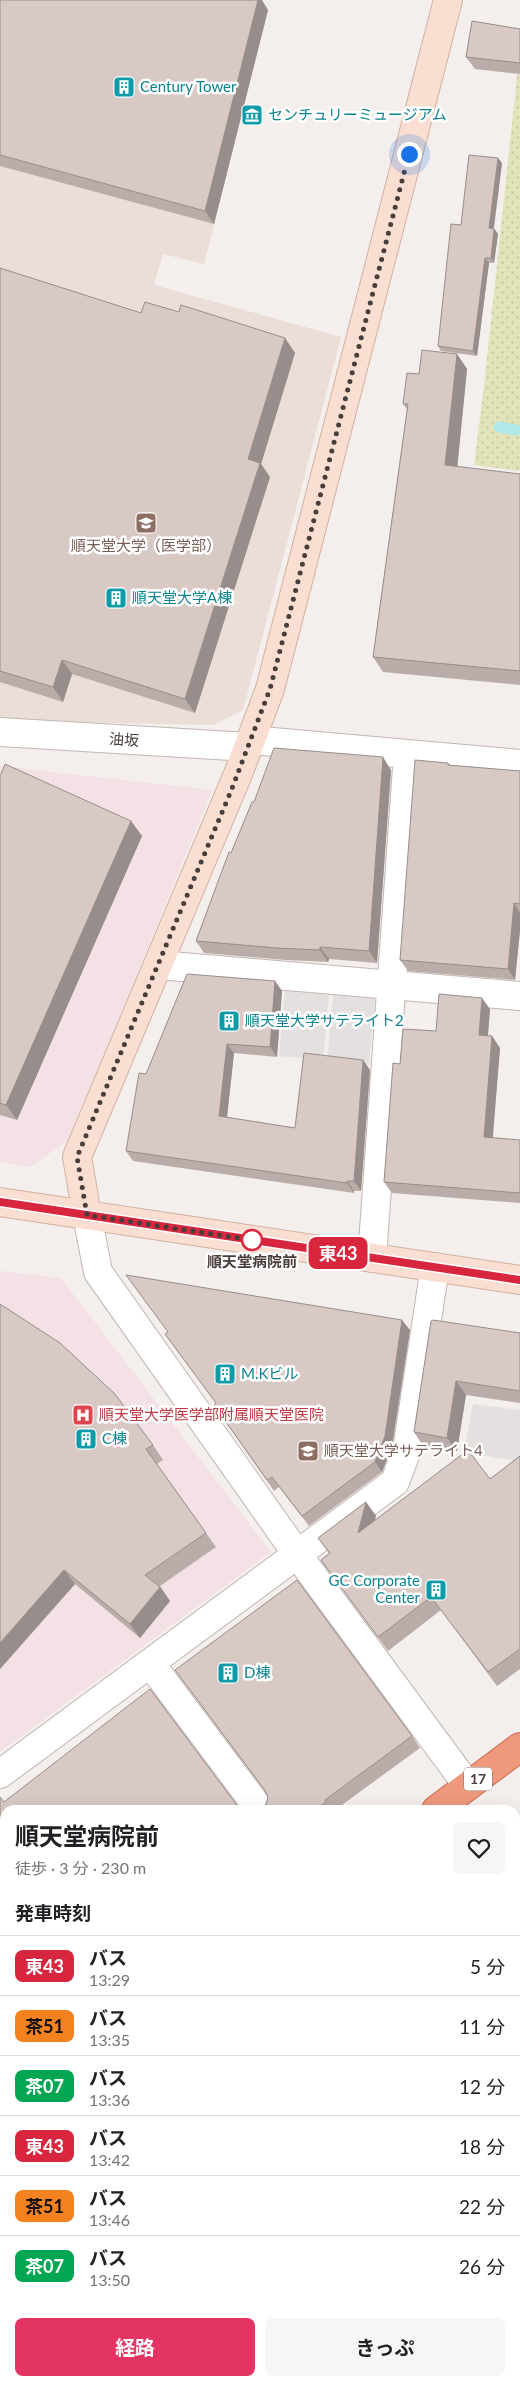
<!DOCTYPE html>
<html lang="ja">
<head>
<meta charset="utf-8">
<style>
	:root { --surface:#fff; --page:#f6f6f6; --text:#202124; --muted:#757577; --line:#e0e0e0; --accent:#e33464 }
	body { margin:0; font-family:Lato,"Noto Sans JP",sans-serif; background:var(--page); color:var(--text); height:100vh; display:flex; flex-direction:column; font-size:19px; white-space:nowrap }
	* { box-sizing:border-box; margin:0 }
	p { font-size:16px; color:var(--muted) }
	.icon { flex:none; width:28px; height:28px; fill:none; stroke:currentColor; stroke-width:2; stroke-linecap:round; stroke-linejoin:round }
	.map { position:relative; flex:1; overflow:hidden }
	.panel { position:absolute; left:0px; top:1805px; width:520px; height:581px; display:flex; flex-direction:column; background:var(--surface); border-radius:15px 15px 0 0; box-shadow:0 5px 20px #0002 }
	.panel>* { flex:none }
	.badge { padding:0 10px; border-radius:8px; font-size:18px; line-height:32px }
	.you { position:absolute; width:25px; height:25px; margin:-12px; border:4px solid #fff; border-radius:50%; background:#1a73e8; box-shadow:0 0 0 8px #1a73e833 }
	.map>.badge { position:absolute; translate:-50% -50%; box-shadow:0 0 0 2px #fff }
	h2 { padding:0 15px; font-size:19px; line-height:45px }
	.round { display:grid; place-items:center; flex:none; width:52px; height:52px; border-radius:8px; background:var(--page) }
	.summary { display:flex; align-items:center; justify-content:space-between; height:85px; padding:0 15px }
	h1 { font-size:24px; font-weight:700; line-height:38px }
	.primary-button { display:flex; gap:10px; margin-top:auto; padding:10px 15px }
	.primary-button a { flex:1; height:58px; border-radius:8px; background:var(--accent); color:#fff; font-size:20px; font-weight:700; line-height:58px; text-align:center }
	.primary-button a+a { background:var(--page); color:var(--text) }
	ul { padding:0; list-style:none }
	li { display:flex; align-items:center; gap:15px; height:60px; padding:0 15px; border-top:1px solid var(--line) }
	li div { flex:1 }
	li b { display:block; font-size:19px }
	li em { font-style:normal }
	li .badge { min-width:55px; font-weight:700; text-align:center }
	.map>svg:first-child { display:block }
</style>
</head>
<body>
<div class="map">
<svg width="520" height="2386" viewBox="0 0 520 2386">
	<defs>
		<pattern id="park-dots" width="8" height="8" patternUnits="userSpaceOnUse" patternTransform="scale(1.25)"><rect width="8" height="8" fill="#e2e3b9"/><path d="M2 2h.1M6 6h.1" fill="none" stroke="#c3c4a0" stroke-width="1.8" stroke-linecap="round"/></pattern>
	</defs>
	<rect width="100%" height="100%" fill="#f4eeec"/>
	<path fill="#ebddd7" d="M0,0H227L268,10L204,264L163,254L154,285L341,337L243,710L213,725L20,721L0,718Z"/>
	<path fill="#f3e1e6" d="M0,766L212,790L70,1139L30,1167L0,1162Z
		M0,1271L61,1278L271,1552L0,1752Z"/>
	<path fill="url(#park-dots)" d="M520,49V471L474,465L484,386Z"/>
	<path fill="#e3e0df" d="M285,991L329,995L323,1060L279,1056Z
		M333,995L375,998L369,1065L327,1061Z
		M473,1404L520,1410V1458L515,1461L464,1452Z"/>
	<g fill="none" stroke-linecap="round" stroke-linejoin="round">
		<path stroke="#afe9e8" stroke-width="11" d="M499,427L516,430"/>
		<g stroke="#c2b6b2" stroke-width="30">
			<path id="street" d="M0,732L248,747
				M251,740L520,764
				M159,965L520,996
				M87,1215L98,1272L297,1554L468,1786
				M372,1258L408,754
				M150,1663L260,1810
				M0,1774L395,1482L407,1450L435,1267
				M515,2161L520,2157"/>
		</g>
		<g stroke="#d1b2a2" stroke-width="30">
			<path id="secondary" d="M0,1202L520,1280
				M87,1215L77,1157L238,774L270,689L448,0
				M0,1969L5,1974
				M434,2381L439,2386
				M116,2386L117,2381
				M170,2386L171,2381"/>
		</g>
		<g stroke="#cd674d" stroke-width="30">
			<path id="highway" d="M436,1810L520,1747
				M515,1839L520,1835
				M0,2151L5,2147
				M0,2211L5,2207"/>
		</g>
		<use href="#street" stroke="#fff" stroke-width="28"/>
		<use href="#secondary" stroke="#f9ded1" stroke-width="28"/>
		<use href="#highway" stroke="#ee987c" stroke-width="28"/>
	</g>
	<path fill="#baada9" d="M0,0L268,10L214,224L0,166Z
		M520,29V74L475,69L466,57Z
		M502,163L494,228L498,234L494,263H489L477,356L441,351L438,346L461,225Z
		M0,268L141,313L179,312L285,338L295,353L261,464L270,477L195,713L72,674L63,702L0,682Z
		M457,354L467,369L457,467L520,474V685L383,672L373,657L407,409L403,404L419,374Z
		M448,763L450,765L520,771V930L515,980L408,971L400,960Z
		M391,770L377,963L329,959L328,962L285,960L204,953L196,941L231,853L254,802Z
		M0,774L131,821L142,836L17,1120L0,1115Z
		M275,981L282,991L277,1057L234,1053L227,1117L295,1128L363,1060L370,1070L361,1191H354V1193L133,1161L126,1151L146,1074Z
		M490,1009L488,1036H492L500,1048L492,1138L520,1140V1203L392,1193L384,1182L400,1064L436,1031Z
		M0,1304L153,1445L163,1460L157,1464L216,1547L160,1586L170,1601L140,1638L75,1584L0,1669Z
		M431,1321L520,1333V1403L466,1395L457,1451L423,1446L414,1432Z
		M410,1330L392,1446L382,1472L309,1526L279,1487L274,1491L214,1405L216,1403L165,1334Z
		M520,1456V1669L497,1686L441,1610L388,1651L321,1560L329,1553L318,1538L366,1502L376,1516L374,1521L490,1479Z
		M175,1670L412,1736L420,1748L335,1810H262L266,1804L268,1797L265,1791Z
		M520,1882V2019L517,2022L520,2026V2121L515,2125V1886Z
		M0,2047L5,2053V2069L0,2073Z"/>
	<path fill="#978d8a" d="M258,0H262L268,10L214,224L205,211Z
		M498,158L502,163L493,233L489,228Z
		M494,229L498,234L494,263L491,258Z
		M485,258L489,263L477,356L473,351Z
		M285,338L295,353L261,464L270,477L195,713L185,699L248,459Z
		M457,354L467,369L456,480L445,465Z
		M62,660L72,674L63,702L53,687Z
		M383,757L391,770L377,963L369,951Z
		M131,821L142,836L17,1120L6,1105Z
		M514,903L520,913V930L515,980L508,969Z
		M320,947L329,959L328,962L320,950Z
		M275,981L282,991L277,1057L270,1047Z
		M482,998L490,1009L487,1046L479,1035Z
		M492,1036L500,1048L492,1148L484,1137Z
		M227,1044L234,1053L226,1126L219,1116Z
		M363,1060L370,1070L361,1191L354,1181Z
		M347,1181L354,1191V1193L347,1183Z
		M402,1320L410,1330L392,1446L382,1472L375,1462Z
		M456,1381L466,1395L457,1451L447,1438Z
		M366,1502L376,1516L368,1546L358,1533Z
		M64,1570L75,1584L0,1669V1643Z
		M160,1587L170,1601L140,1638L130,1624Z
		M56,2381H70L69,2386H55Z"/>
	<path fill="#d8c9c5" stroke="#978d8a" d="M0,0H258L205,211L0,155Z
		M472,21L520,29V63L466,57Z
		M469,155L498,158L489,228L494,229L491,258H485L473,351L438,346L451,224L461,225Z
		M0,268L141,313L145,302L179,312L181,305L285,338L248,459L260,463L185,699L62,660L53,687L0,671Z
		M422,350L457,354L445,465L520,474V671L373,657L408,404H403L407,373L419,374Z
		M274,748L383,757L369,951L320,947V950L277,948L196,941L229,852L231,853L252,802H254Z
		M415,760L448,763V765L520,771V904L514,903L508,969L400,960Z
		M5,764L131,821L6,1105L0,1103V774H1Z
		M187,974L275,981L270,1047L227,1044L219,1116L295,1128L304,1053L363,1060L354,1181H347V1183L126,1151L139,1073L146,1074Z
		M439,994L482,998L479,1035L492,1036L484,1137L520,1140V1193L384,1182L393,1063L400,1064L403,1029L436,1031Z
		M126,1275L402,1320L385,1436L375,1462L302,1516L272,1477L267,1480L214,1405L216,1403L165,1334L168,1332Z
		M0,1304L60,1343L115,1394L153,1445L146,1449L206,1533L145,1575L160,1587L130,1624L64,1570L0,1643Z
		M433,1320L520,1333V1391L456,1381L447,1438L414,1432L431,1321Z
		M468,1450L490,1479L520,1456V1649L488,1672L431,1597L378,1637L321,1560L330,1553L318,1538L366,1502L358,1533Z
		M297,1580L412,1736L325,1800L326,1802L315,1810H262L266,1804L268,1797L264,1789L175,1670Z
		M150,1689L239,1808L242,1810H5V1921L0,1915V1907L1,1906L0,1904V1797L4,1802Z
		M520,1882V1996L515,2001V1886Z
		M515,2020L520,2026V2100L515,2104Z
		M0,2047L4,2052L0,2055Z
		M5,2255V2381H56L55,2386H0V2259Z
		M520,2314V2386H516L512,2381H515V2318Z
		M209,2381H385L391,2386H208Z"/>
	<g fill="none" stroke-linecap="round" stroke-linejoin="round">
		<g stroke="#fff" stroke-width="11">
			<path id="line" d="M0,1202L520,1280"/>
		</g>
		<use href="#line" stroke="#d7263d" stroke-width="8"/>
		<path stroke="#483d3a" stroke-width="5" stroke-dasharray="0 9" d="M252,1240L258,1241L87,1215L77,1157L231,791L270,689L409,154"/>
	</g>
	<defs>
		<g id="building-square" transform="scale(1.125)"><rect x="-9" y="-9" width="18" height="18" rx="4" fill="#0f9aa8" stroke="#fff"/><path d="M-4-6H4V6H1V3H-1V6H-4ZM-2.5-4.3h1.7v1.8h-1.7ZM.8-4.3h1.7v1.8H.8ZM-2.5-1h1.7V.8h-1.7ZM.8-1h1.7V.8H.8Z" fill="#fff"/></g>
		<g id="museum-square" transform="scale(1.125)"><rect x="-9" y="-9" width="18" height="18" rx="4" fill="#0f9aa8" stroke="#fff"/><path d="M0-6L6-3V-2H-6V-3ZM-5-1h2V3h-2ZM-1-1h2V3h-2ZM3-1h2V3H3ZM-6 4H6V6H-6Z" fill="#fff"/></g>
		<g id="university-square" transform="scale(1.125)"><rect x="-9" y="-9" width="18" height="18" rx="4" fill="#8d6e63" stroke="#fff"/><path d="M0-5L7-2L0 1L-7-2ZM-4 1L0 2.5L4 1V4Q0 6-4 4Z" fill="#fff"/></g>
		<g id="hospital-square" transform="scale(1.125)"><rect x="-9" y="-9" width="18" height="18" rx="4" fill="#e0444e" stroke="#fff"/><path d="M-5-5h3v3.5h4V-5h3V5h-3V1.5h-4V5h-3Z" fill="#fff"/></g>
	</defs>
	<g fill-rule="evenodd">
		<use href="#building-square" x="124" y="87"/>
		<use href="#museum-square" x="252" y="115"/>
		<use href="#university-square" x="146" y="523"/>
		<use href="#building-square" x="116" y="598"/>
		<use href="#building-square" x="229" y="1021"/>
		<use href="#building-square" x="225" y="1374"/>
		<use href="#hospital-square" x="83" y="1415"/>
		<use href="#building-square" x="86" y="1439"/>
		<use href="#university-square" x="308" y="1451"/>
		<use href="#building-square" x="436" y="1590"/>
		<use href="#building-square" x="228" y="1673"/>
	</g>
	<circle fill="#fff" stroke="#d7263d" stroke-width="2.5" cx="252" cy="1240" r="10"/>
	<g text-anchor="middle" stroke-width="5" stroke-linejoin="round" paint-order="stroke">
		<rect fill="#fff" stroke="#7f7775" stroke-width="1" x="464" y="1767.5" width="28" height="23" rx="4"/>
		<g font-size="14" font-weight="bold" fill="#483d3a">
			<text x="478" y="1784">17</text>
		</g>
		<g font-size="15" fill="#0d838f" stroke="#fff" text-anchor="start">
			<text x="140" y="92">Century Tower</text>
			<text x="268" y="120">センチュリーミュージアム</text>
			<text x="132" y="603">順天堂大学A棟</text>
			<text x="245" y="1026">順天堂大学サテライト2</text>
			<text x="241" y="1379">M.Kビル</text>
			<text x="102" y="1444">C棟</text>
			<text x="420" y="1586" text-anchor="end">GC Corporate<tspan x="420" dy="17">Center</tspan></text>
			<text x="244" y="1678">D棟</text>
		</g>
		<g font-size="15" fill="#785e54" stroke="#fff">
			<text x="146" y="551">順天堂大学（医学部）</text>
			<text x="324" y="1456" text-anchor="start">順天堂大学サテライト4</text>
		</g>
		<g font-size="15" fill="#483d3a" stroke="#fff">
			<text transform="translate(124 740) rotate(4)" y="5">油坂</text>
		</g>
		<g font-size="15" font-weight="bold" fill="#483d3a" stroke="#fff">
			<text x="252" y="1267">順天堂病院前</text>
		</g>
		<g font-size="15" fill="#be3a42" stroke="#fff" text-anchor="start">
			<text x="99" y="1420">順天堂大学医学部附属順天堂医院</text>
		</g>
	</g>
</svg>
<div class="you" style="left:409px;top:154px"></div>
<b class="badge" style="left:338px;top:1253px;background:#d7263d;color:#fff">東43</b>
<section class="panel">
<div class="summary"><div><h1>順天堂病院前</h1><p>徒歩 · 3 分 · 230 m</p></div><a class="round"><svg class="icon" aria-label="heart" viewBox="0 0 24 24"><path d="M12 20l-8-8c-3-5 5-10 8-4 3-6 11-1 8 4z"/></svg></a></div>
<h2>発車時刻</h2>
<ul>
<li><span class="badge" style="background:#d7263d;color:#fff">東43</span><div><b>バス</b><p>13:29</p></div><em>5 分</em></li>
<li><span class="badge" style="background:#f58220;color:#111">茶51</span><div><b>バス</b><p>13:35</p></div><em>11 分</em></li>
<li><span class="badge" style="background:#00a651;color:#fff">茶07</span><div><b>バス</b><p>13:36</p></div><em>12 分</em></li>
<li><span class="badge" style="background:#d7263d;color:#fff">東43</span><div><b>バス</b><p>13:42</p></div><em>18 分</em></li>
<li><span class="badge" style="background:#f58220;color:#111">茶51</span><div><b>バス</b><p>13:46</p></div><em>22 分</em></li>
<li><span class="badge" style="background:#00a651;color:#fff">茶07</span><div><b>バス</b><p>13:50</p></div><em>26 分</em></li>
</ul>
<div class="primary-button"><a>経路</a><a>きっぷ</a></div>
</section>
</div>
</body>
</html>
